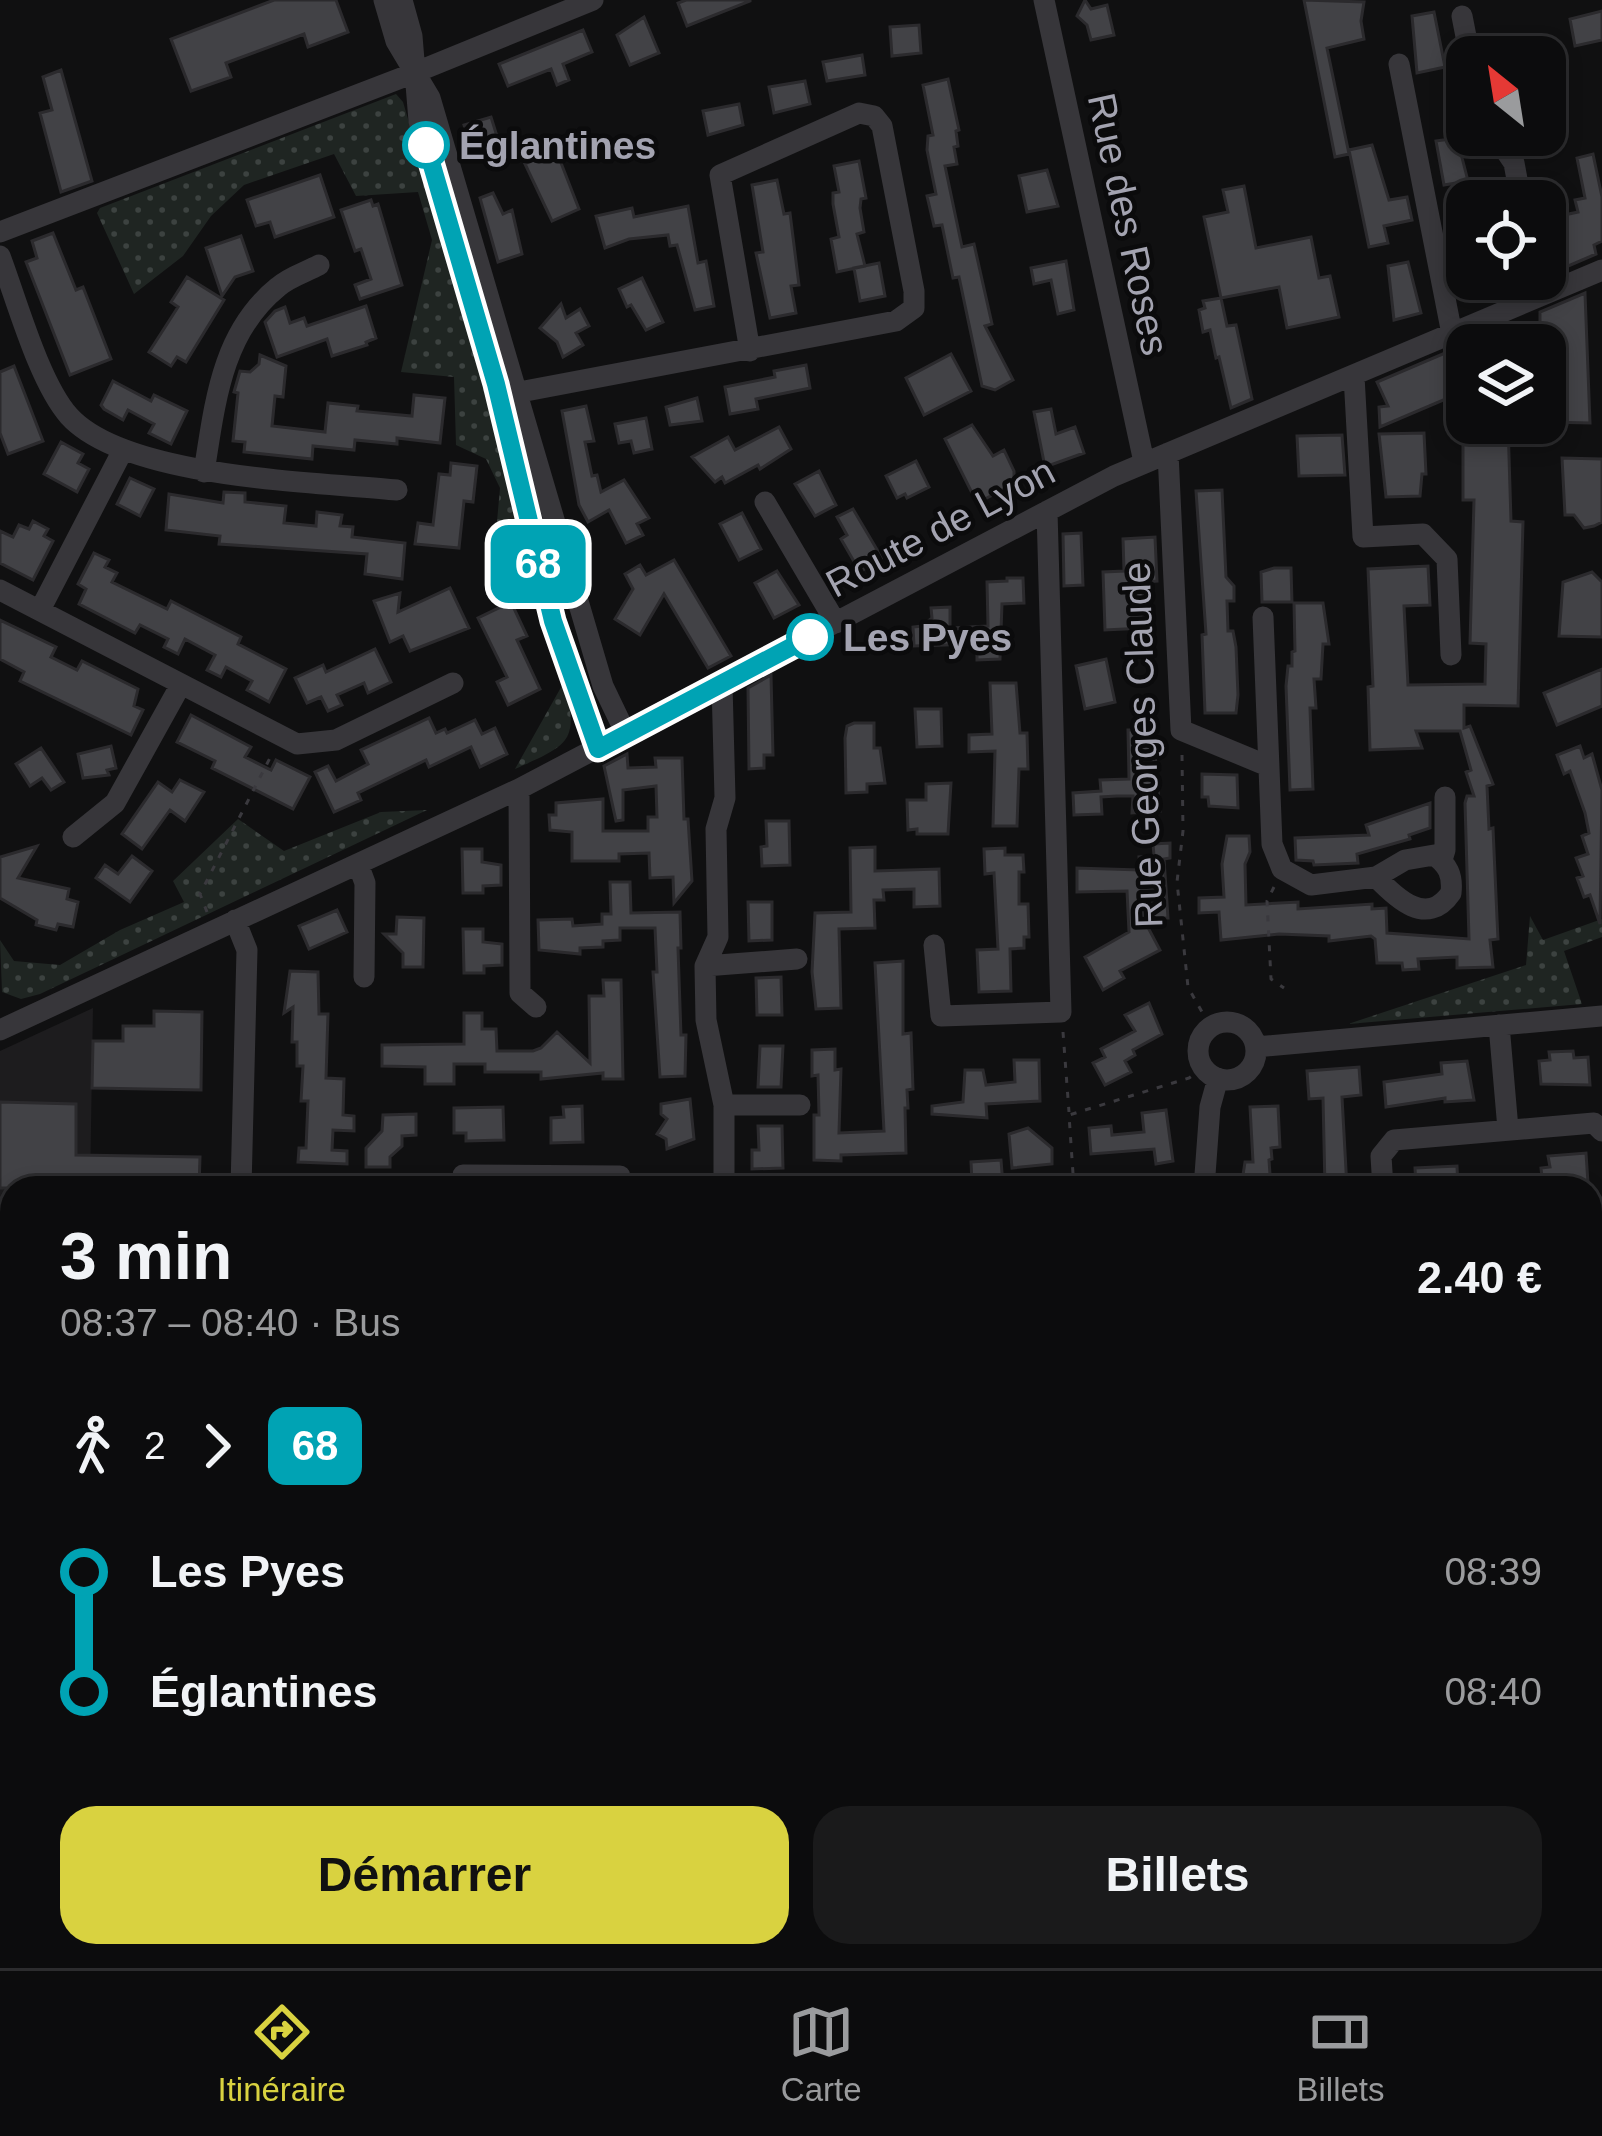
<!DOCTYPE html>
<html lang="fr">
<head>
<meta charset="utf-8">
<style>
	:root { --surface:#0c0c0d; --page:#1a1a1b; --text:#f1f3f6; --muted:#9a9b9d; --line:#2c2c2e; --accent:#d9d240 }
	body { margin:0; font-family:Arial,sans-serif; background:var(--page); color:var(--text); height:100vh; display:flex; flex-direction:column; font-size:45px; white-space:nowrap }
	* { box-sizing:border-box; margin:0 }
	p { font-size:39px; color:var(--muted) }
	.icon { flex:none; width:66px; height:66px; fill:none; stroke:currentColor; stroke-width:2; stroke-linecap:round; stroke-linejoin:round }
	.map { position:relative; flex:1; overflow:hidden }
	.panel { position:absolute; left:0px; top:1176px; width:1602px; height:792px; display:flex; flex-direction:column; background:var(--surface); border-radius:36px 36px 0 0; box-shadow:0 6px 18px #0003,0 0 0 3px var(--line) }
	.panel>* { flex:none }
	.badge { padding:0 24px; border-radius:18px; font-size:42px; line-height:78px }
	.needle { width:78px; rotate:330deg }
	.buttons { position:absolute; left:1446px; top:36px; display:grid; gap:24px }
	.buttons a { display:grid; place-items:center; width:120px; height:120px; border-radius:24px; background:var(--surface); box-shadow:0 6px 18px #0003,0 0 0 3px var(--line); font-size:60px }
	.map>.badge { position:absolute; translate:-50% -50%; box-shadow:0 0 0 6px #fff }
	.legs { display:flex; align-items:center; gap:18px; height:132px; padding:0 60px; font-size:39px }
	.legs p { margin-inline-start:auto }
	.head { display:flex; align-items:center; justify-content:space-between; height:204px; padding:0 60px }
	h1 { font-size:66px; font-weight:700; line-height:90px }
	.cta { display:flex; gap:24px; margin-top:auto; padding:24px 60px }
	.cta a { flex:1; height:138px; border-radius:36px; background:var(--accent); color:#111; font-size:48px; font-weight:700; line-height:138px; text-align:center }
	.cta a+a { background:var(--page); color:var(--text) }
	ul { padding:0 60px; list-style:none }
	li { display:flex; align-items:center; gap:42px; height:120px; font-size:45px }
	li i { display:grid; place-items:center; width:18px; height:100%; margin:0 15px; background:currentColor }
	li i::after { content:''; width:30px; height:30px; margin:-15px; border:9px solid; border-radius:50%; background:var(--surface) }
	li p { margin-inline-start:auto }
	li:first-child i { background:linear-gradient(#0000 50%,currentColor 0) }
	li:last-child i { background:linear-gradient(currentColor 50%,#0000 0) }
	.tabs { display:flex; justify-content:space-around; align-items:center; height:168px; border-top:3px solid var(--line); background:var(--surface); font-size:33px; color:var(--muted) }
	.tabs a { display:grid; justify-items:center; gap:6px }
	.tabs .current { color:var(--accent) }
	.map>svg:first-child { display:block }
</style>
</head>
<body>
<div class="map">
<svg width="1602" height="1968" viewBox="0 0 1602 1968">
	<defs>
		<pattern id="industrial-furrows" width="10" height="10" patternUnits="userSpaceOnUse" patternTransform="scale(3)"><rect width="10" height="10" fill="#1d1c1e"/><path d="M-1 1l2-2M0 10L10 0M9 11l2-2" fill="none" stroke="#3b3a3c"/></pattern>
		<pattern id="grass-dots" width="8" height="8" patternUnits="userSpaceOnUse" patternTransform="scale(3)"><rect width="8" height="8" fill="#1f2522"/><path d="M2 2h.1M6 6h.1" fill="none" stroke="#3c4240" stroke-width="1.8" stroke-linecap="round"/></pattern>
		<pattern id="water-ripples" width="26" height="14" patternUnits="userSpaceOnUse" patternTransform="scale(3)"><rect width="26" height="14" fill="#2f323c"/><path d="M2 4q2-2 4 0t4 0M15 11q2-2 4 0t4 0" fill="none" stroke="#4a4d56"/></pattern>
	</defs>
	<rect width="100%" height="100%" fill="#101011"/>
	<path fill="#1d1c1e" d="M93,1008L90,1188H12V1535H0V1051Z"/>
	<path fill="url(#industrial-furrows)" d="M1602,1504V1968H0V1637L12,1635V1956H1590V1505Z"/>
	<path fill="url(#grass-dots)" d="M396,94L403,102L485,380L535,584L525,576L493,566L500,488L486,459L456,445L454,377L401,372L432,240L418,192L356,196L334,154L244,185L211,216L183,256L134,294L97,213L100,208Z
		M564,682C580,742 569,745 515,769Z
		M427,810L40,994L21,999L2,992L0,940L14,961L60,965L120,930L184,902L173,881L238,819L284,851L381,812Z
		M1530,916L1543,940L1602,919V937L1564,951L1582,1004L1348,1024L1526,965Z"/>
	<path fill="url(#water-ripples)" d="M12,1659V1864L0,1865V1660Z"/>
	<path fill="#424246" stroke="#2b2a2d" stroke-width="3" d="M274,0H336L348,32L308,47L304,34L226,63L231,77L191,91L171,39Z
		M686,0H750V1L687,26L678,3Z
		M1085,0L1091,9L1107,5L1114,35L1091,40L1087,25L1077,16Z
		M1304,0L1364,2L1361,21L1364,39L1327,48L1349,154L1335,157Z
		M1602,11V40L1575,46L1570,19Z
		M1434,12L1445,67L1417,73L1412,16Z
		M644,17L659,53L630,65L617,35Z
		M919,25L921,53L892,56L890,27Z
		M583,30L592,52L563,64L569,80L557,85L551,69L508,86L499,64Z
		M862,55L865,75L827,81L823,62Z
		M61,70L92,181L61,192L40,113L52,110L43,77Z
		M948,79L959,130L956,131L958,146L954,147L957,164L945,166L962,247L974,244L992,324L985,326L1013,380L995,390L982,386L959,277L953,278L942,225L934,226L927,196L936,194L927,150L928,136L933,135L923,85Z
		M805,81L810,104L774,113L769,87Z
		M739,104L743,125L708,135L703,111Z
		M491,117L501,149L474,157L464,125Z
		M1457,138L1468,181L1444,185L1436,141Z
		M1372,145L1389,200L1407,197L1412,220L1384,226L1388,243L1369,247L1349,150Z
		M556,150L579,209L552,221L525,164Z
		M1593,154L1602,197V241L1594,245L1596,254L1552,273L1545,258V219L1578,212L1575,200L1585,198L1577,158Z
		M859,161L866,198L861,199L860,208L864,232L857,234L865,266L837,272L831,239L839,237L833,204V193L839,192L834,166Z
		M1047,170L1058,206L1027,212L1019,176Z
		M320,175L334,217L275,237L270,222L256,226L247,200Z
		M777,180L784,214L790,213L799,285L791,286L796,313L770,318L756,253L763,252L752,185Z
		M1244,186L1256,248L1311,237L1319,278L1330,276L1339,317L1287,328L1279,287L1221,298L1204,217L1228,212L1223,190Z
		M493,193L503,214L512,210L522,254L498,262L480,198Z
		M371,200L373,206L378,204L402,285L360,299L355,285L371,279L361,249L355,251L341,210Z
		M688,206L698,263L706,261L714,306L695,310L677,245L670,246L668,235L629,239L605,248L596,216L632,208L634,217Z
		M53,233L76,290L83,287L111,359L70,375L26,262L37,258L32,241Z
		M241,236L253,271L235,277L222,296L206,248Z
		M1066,261L1074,310L1058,314L1051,280L1034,284L1031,268Z
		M1408,262L1421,313L1394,320L1388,266Z
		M879,263L885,296L860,301L854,268Z
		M187,277L224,300L186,362L177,357L171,366L149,352L178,307L171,302Z
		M642,278L663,322L646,330L631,305L627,307L619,289Z
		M1585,293L1590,423L1545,422V345H1540V312Z
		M1221,298L1227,326L1236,325L1252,399L1231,408L1219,357L1216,358L1210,330L1203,332L1199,310L1205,308L1203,301Z
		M561,304L566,318L580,309L589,326L576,333L583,345L563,357L557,342L540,328Z
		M366,306L376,338L366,342L367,345L332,356L327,339L277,357L265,322L275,311L285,307L290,323L304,318L307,326Z
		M1506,327L1507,345H1467V390L1380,427L1379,407L1388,406L1377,382Z
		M951,354L971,391L924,415L906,378Z
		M260,355L286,366L283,397L275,396L272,426L325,432L328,403L358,406L357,411L412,416L414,395L445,398L440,443L397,438V444L355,440L354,450L313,446L312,459L244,452L245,442L233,441L238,393L234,392L240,371L250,372L259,364Z
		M806,365L810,388L756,399L758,409L730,414L725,387L775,377L774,371Z
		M14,366L43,441L8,454L0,433V372Z
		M113,381L151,401L154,395L187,411L171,444L149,433L154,424L128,410L123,420L104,409L101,405Z
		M697,398L702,421L670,425L666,407Z
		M586,406L594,441L585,442L592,476L597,475L601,492L624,480L649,518L637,524L643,535L626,543L609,510L588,522L579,505L562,411Z
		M1051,409L1056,434L1075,427L1084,453L1045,467L1034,412Z
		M646,418L652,449L634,453L631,441L619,443L615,424Z
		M1463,423H1508L1511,521L1523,522L1518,706L1464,705V728L1470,726L1493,784L1487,786L1489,829L1493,828L1497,918L1498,939L1490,940L1493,967L1457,968V957L1418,959L1419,969L1403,970L1402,963H1377L1375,939L1371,936L1329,941V936L1279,934L1221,940L1219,912L1199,913V898L1224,897L1222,864L1227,836H1249L1250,852L1245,864L1246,905L1298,902V909L1372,904V909L1386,908L1387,933L1469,939L1465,803L1467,796H1474L1466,772L1471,770L1460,731H1416L1422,748L1370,750L1368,687L1373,686L1368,569L1428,566L1430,605L1404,606L1408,685L1485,684L1486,644L1470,643L1474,500H1463Z
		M972,425L993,456L1004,450L1014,471V484L977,503L945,439Z
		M779,427L791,449L760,469L758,465L725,483L722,477L715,482L692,457L728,437L735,450Z
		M1424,433L1426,474H1422L1420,496L1386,497L1379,434Z
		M1342,435L1345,475L1299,476L1297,436Z
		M61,442L83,454L78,463L89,469L77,492L44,474Z
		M1562,458L1602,459V522L1594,526L1584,528L1574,515H1565Z
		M916,461L929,487L907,498L905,494L897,498L886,476Z
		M451,463L477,466L473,502L464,501L459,548L415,544L418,523L433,525L439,474L450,475Z
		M819,471L836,505L815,516L795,484Z
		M130,478L154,489L140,516L117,504Z
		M1222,490L1226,577L1234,586V601H1227L1228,631H1233L1236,647L1238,695L1236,713H1205L1202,635L1206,634L1196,491Z
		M224,492L245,493V502L286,506L284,523L316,526L317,512L342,515L340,526L353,527L352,537L405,543L402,579L365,574L367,554L219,544L220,536L166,530L169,494L223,503Z
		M853,509L882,558L860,572L841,539L847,535L837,517Z
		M742,513L761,549L739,560L720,524Z
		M33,521L48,529L44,536L53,541L33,580L0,563V531L13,537L19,525L29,529Z
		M1081,533L1083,585L1064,586L1063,534Z
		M1155,537L1157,581L1143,582L1144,628L1105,630L1103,572L1124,571L1123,539Z
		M94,553L109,560L105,567L117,573L112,582L167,609L171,601L241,637L238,644L286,669L269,702L247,690L252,681L226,667L221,677L207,670L215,655L185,639L178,654L164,647L168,639L140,625L135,633L79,604L86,589L78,584Z
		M674,560L731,656L708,668L664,594L640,635L615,619L633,589L625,574L640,565L646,575Z
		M1274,568H1291L1292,602H1262L1261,572Z
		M777,571L799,605L774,618L755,583Z
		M1592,572L1602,582V637L1559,636L1563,582Z
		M1007,578H1023L1024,603L1002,604L1000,659L977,660V644L914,646L913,627L922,626L932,618L931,608L950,607V628L988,626L987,582L1007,581Z
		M450,588L469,628L410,651L403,636L390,642L374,601L400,593L398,612Z
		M511,602L527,636L517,640L540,689L508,705L497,682L507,677L478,618Z
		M1294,603H1323L1329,644H1323L1321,679H1314L1316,708H1310L1313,789L1290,790L1286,686L1288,666H1292V652L1295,651Z
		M0,620L56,647L51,657L77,670L82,661L138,689L134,706L143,710L131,735L20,681L24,672L0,659Z
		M375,649L391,682L368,693L364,683L337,695L342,705L328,711L321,697L307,703L295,678L323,665L326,672Z
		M1106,659L1115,702L1085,709L1076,666Z
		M1602,669V706L1557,725L1544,693Z
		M771,675L773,755H764V768L749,769L748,688Z
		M990,683H1016L1020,733H1027L1028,769H1019L1017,826H993L995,751L969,752V735L992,734Z
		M915,709H941L942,746L917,747Z
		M191,715L251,747L245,757L271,770L276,760L310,777L293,809L212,768L215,761L177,742Z
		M429,718L436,733L445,729L447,733L475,720L482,734L495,728L507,754L480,767L471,747L429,767L426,760L358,793L361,800L334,812L315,772L328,766L336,781L368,764L361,750Z
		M854,723H874V748H880L885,783L867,784V792L846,793L845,738L847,726Z
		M1128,730H1143L1144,744L1154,743L1160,811L1132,813L1133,796H1117L1101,797L1102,814L1074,815L1073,793L1101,791L1100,780L1129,779Z
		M111,746L116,768L107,770L109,775L83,778L78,754Z
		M1580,746L1584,758L1592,754L1602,790L1600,924L1590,895L1584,897L1577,878L1583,876L1576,858L1588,854L1582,836L1589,833L1585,813L1570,771L1564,774L1557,755Z
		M41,748L64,782L51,790L42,778L30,786L16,764Z
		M627,754L628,768L656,767L655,758H682L684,819H688L692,881L674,903L673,877L650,878L649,853L619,854V861H572V832L550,830L549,815H556V803L603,799V831H648V817H657L656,786L623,790V820L616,821L604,766Z
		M1202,774L1237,775L1238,808L1209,806L1208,797H1202Z
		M180,780L204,792L185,821L170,810L142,849L122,834L158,782L172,792Z
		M951,783L948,834H917V829L908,830L907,800H926V784Z
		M1430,803V828L1409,835L1410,839L1357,854L1358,863L1314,865L1313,861L1296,860L1295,838L1369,835L1366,825Z
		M766,821H789L790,865L762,866L761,847L767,846Z
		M1170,843V858L1164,859L1168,918H1143L1160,950L1120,971L1124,978L1103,990L1085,957L1129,932L1127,891L1077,892V868L1140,870L1139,857L1154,856L1153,844Z
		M37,846L18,878L69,889L67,899L78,902L73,927L58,924L56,930L36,925L37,920L0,898V857Z
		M875,847V871L939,869L940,906L914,907V889L883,890L884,900H874L875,928L839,929L841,1008L816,1009L812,972L815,913L851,912L850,848Z
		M1005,848V855H1023L1024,872H1019V904H1028L1029,937H1024V948L1010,949L1011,991L979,992L977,950L998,949L994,873L985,874L984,849Z
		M462,849H482V862L501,865V885L483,886V893H463Z
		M132,856L152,871L130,902L96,878L105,865L118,874Z
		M610,882H630L631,913L680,912L681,948H678L681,1035H686L685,1076L660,1077L653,972H657L655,928H620V940L603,941V947L580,948V954L539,950L538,920L572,919L573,926L602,924V914H611Z
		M748,902H772V940L749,941Z
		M337,910L347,932L309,949L299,926Z
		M397,917L424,918L423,967H403V953L384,934H396Z
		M463,929H483V942L502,944V965L484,966V973H464Z
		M903,961V1034L911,1033L913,1089L907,1090L908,1108H905L906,1153L841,1155V1161L814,1160V1115H819L818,1075L812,1076V1050L835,1049V1070L841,1069L839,1133L884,1131L875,963Z
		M290,971L318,972L319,1014H328L326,1078L344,1079L343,1115L354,1116V1131L333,1130L332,1150L347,1151V1164L298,1162L299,1148H306L308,1101H301L303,1066H297V1042H292L293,1007L284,1013Z
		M781,977L782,1015H757L756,978Z
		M603,980H621L623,1079H603V1073L541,1079V1072H485V1064H454V1084H425V1067L382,1066V1045L464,1044V1013H482V1029H496L497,1051H533L541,1048L557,1032L590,1063L589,996H604Z
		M1149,1003L1162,1034L1133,1050L1135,1055L1125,1061L1131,1072L1105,1085L1093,1063L1105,1057L1101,1049L1135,1031L1125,1015Z
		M154,1011L202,1012L201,1090L92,1088L93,1041H123V1026H154Z
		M760,1046H783L781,1087H758Z
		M1573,1051L1574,1058L1588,1057L1590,1085L1541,1084L1539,1061L1550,1060L1549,1052Z
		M1014,1060H1039L1040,1101L986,1104L987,1118L932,1114V1106L963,1102L965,1070H983L986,1085L1015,1082Z
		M1467,1061L1474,1100L1445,1102V1098L1386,1107L1384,1082L1442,1074L1441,1063Z
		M1359,1067L1361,1095L1342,1097L1347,1188H1325L1323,1098L1309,1099L1307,1071Z
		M690,1099L694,1139L667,1149L666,1139L657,1134L667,1119L661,1114V1104Z
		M0,1102L76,1104V1155L200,1157L199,1188H0Z
		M582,1106L583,1142L551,1143V1118L564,1117L563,1107Z
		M1278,1106L1280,1147L1271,1148L1272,1159L1269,1160L1271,1188H1241L1245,1162H1253L1250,1107Z
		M503,1107L504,1140L466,1141V1133H454V1108Z
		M1166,1110L1173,1161L1156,1164L1154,1149L1091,1154L1089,1128L1111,1126L1112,1135L1144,1132L1142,1113Z
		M416,1114V1135L402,1136V1146L390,1157V1167H366V1148L382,1131L383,1115Z
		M758,1126H782L783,1168L752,1169V1150H759Z
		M1028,1128L1052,1148V1164L1012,1168L1009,1134Z
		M1586,1153L1588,1183L1543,1187L1541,1168L1550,1167L1548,1156Z
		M1001,1160L1003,1185L972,1183L971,1162Z
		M1457,1166L1458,1188H1416L1415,1168Z"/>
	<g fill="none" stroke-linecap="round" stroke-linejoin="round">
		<path stroke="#3a393e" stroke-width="3" stroke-dasharray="6 9" stroke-linecap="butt" d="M1182,755L1183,831L1177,882L1188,987L1211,1028
			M1274,887L1267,901L1271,979L1284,988
			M207,912L200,894L272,754
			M1063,1032L1069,1112
			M1074,1188L1069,1115L1189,1078L1196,1073
			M1590,1450L1602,1449
			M0,1552H12"/>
		<path stroke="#37363a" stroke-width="21" d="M384,0L396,41L430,98L603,686L626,734
			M402,0L412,36L419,121L496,384L553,621L598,749
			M1044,0L1144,462
			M1462,16L1470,57
			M1399,64L1452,334
			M1495,135L1514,163L1521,201
			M0,232L414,73L593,0
			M0,256C17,301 39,382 69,416C125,478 315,482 397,490
			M1354,376L1363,537L1423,534L1447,559L1451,655
			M499,396L896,321L914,308V291L882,126L874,116L859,113L720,175L750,351
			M1168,453L1181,730L1268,766
			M204,472C215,404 221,333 278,287C289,277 306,272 319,265
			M765,502L836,623
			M0,590L297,744L336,740L453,683
			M41,608L123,450
			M1263,617L1272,844L1282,869L1311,885L1376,877L1405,860L1434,855C1448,865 1453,875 1451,893C1427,928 1396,898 1376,877
			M722,684L725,798L716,829L718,937L705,966L706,1020L724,1105V1188
			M519,789L520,993L536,1007
			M73,837L115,803L180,686
			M1442,860L1445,850V797
			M358,864L365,883L364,977
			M235,920L247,950L241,1188
			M934,945L941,1016L1061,1012L1047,511
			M705,966L797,959
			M1198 1051a29 29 0 1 1 58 0a29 29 0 1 1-58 0Z
			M1499,1025L1508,1129
			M0,1030L519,789L1114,476L1602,270
			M1256,1047L1602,1016
			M724,1105H800
			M463,1175L620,1176L621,1188
			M1204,1188L1210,1107L1218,1078
			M1383,1188L1381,1156L1394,1140L1594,1123L1602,1131
			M1590,1329L1602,1328
			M1590,1684L1602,1683
			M471,1956L482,1968
			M725,1956L726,1968"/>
		<path stroke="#4e4e54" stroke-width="24" d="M1590,1486H1602
			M0,1609L12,1608"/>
	</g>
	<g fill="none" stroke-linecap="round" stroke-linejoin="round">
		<g stroke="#fff" stroke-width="27">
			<path id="line-1" d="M426,145L496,384L553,621L598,749L810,637"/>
		</g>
		<use href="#line-1" stroke="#00a3b4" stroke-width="18"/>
	</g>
	<g fill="#fff" stroke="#00a3b4" stroke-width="6">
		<circle cx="426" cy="145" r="21"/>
		<circle cx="810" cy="637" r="21"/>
	</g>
	<g text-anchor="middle" stroke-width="9" stroke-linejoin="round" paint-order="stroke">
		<g font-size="39" font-weight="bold" fill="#a3a3b0" stroke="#0b0b0c" text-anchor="start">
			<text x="459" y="159">Églantines</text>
			<text x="843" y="651">Les Pyes</text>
		</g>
		<g font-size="39" fill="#a3a3b0" stroke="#0b0b0c">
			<text transform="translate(1129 224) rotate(78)" y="14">Rue des Roses</text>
			<text transform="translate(940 527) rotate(-28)" y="14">Route de Lyon</text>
			<text transform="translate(1142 745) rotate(-92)" y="14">Rue Georges Claude</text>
		</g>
	</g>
</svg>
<div class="buttons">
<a><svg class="needle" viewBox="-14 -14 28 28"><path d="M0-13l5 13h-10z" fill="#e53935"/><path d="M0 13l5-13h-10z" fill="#9a9b9d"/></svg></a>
<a><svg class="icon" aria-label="locate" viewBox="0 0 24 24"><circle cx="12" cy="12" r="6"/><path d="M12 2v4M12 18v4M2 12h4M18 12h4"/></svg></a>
<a><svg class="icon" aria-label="layers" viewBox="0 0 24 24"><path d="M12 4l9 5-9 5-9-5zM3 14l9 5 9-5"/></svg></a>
</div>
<b class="badge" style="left:538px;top:564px;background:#00a3b4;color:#fff">68</b>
<section class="panel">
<div class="head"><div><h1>3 min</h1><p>08:37 – 08:40 · Bus</p></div><b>2.40 €</b></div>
<div class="legs"><svg class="icon" aria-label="walk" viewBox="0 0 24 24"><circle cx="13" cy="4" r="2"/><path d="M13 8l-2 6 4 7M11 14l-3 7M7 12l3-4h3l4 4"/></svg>2<svg class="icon" aria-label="forward" viewBox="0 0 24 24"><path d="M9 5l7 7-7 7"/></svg><b class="badge" style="background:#00a3b4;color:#fff">68</b></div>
<ul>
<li><i style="color:#00a3b4"></i><b>Les Pyes</b><p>08:39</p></li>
<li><i style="color:#00a3b4"></i><b>Églantines</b><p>08:40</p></li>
</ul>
<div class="cta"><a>Démarrer</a><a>Billets</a></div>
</section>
</div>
<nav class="tabs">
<a class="current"><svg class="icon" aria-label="directions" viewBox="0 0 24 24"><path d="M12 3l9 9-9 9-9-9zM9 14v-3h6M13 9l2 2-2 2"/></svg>Itinéraire</a>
<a><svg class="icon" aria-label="map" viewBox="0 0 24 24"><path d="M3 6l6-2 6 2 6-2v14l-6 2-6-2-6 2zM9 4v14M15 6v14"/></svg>Carte</a>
<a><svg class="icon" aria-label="tickets" viewBox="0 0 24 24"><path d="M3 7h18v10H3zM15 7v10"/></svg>Billets</a>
</nav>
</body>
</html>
